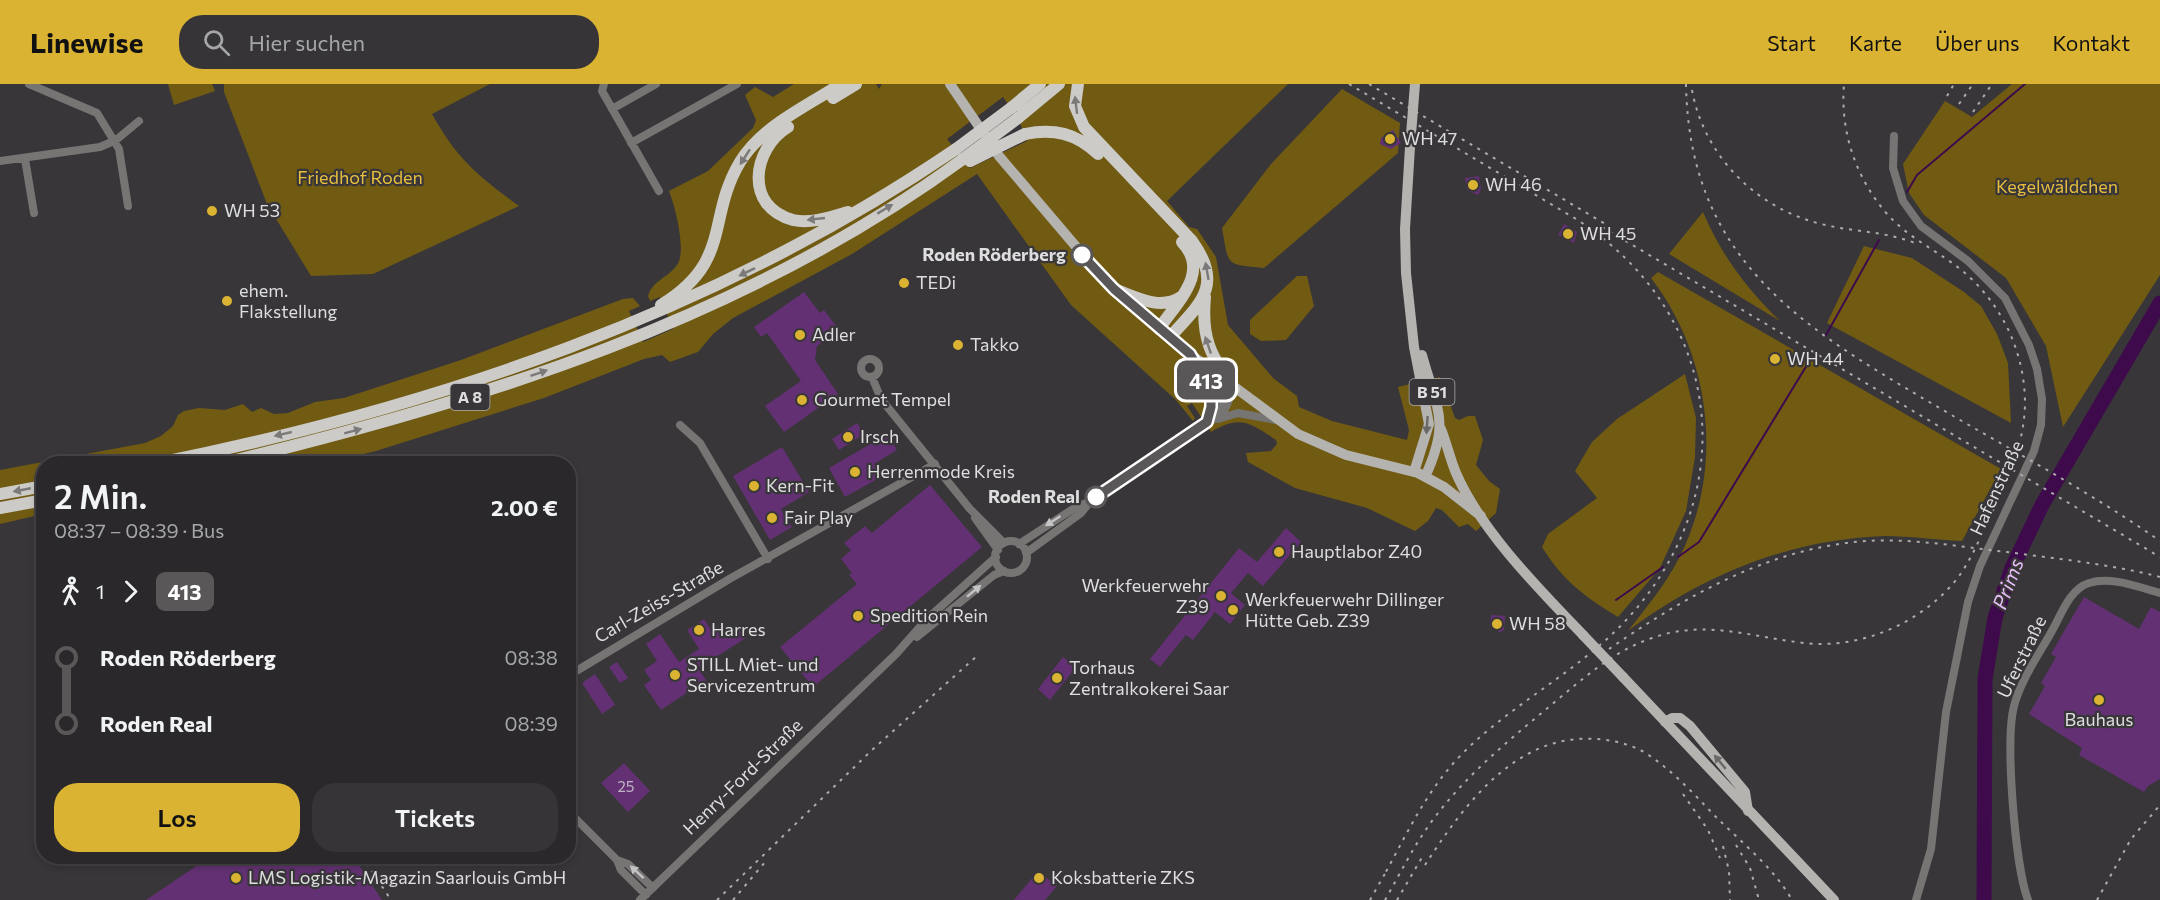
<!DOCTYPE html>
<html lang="de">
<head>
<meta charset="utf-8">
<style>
	:root { --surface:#2a282b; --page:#363437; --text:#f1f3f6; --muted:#a5a6a9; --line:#464447; --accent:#dab333 }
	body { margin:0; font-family:Commissioner,sans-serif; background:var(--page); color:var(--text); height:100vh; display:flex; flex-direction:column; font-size:22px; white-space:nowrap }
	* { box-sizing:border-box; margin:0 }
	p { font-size:20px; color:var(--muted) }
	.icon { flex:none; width:33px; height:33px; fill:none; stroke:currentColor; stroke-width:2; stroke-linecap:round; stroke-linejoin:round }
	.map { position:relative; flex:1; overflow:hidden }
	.details { position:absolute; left:36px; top:372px; width:540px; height:408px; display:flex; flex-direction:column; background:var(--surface); border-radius:24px; box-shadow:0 3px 9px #0003,0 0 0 2px var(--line) }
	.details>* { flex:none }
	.badge { padding:0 12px; border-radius:9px; font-size:21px; line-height:39px }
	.map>.badge { position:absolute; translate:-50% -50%; box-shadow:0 0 0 3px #fff }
	.legs { display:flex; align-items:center; gap:9px; height:66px; padding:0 18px; font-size:20px }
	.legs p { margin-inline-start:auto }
	.summary { display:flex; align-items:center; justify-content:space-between; height:102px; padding:0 18px }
	h1 { font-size:33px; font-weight:600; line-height:45px }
	.primary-button { display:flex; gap:12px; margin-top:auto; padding:12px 18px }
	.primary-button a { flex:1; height:69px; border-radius:24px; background:var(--accent); color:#111; font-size:24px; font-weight:600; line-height:69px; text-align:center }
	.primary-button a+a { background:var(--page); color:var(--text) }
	ul { padding:0 18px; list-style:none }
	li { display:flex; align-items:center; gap:21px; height:66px; font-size:22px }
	li i { display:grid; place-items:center; width:9px; height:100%; margin:0 8px; background:currentColor }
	li i::after { content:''; width:15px; height:15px; margin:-8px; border:4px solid; border-radius:50%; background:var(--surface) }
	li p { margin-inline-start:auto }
	li:first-child i { background:linear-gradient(#0000 50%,currentColor 0) }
	li:last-child i { background:linear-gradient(currentColor 50%,#0000 0) }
	header { display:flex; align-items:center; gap:36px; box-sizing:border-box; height:84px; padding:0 30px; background:var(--accent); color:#111 }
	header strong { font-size:28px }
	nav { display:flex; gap:33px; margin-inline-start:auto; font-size:21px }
	.search { width:420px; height:54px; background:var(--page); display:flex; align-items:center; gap:15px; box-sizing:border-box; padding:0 21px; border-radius:24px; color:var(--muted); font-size:22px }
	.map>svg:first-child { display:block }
</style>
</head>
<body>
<header>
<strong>Linewise</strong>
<div class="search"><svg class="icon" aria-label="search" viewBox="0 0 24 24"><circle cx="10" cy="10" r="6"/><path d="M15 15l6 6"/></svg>Hier suchen</div>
<nav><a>Start</a><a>Karte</a><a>Über uns</a><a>Kontakt</a></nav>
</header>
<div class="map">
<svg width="2160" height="816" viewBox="0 0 2160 816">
	<rect width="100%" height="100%" fill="#383639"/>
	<path fill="#715b13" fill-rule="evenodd" d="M168,0H212L215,7L174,21Z
		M224,0H490L432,30C457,75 478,92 519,122L373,190L311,192L267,120L224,8Z
		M794,0H876L879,5L882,0H1288L1167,117L1189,143L1197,145L1216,173L1228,241L1273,294L1297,312L1299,323L1332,337L1407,356L1409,346L1398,303L1440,293L1455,334L1459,336L1468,332H1475L1483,356L1476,381L1489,397L1500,405L1496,429L1476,447L1468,440L1459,443L1442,426L1436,424L1428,437L1415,447L1367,424L1295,404L1248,378L1246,369L1271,367L1277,360L1276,356C1249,338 1240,331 1211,348L1192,319L1187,322L1195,334L1193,337L1176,316L1071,221L977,90L852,170L733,234L713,250L698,268L670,278L662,271L644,275L544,314L376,367L326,379L80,380L79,377L44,380L43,430L0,440V386L145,359L161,352L173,342L178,331L184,327L199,324L225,326L243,320L252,328L261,324L274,330L288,329L315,318L344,314L461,276L623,215L633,214L640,222L629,227L643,258L673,245L660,213L650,217L648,212C653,196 668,194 677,181C687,168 675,122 669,107L708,87L753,44L756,36L745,11L755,3L773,13ZM1003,13L1018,34L1027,57L970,84L947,55Z
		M2012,0H2160V191L2063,343L2046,262L2006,194L1924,131L1909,109L1903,80L1945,17L1972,33Z
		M1342,5L1400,39L1398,69L1264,184C1225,180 1229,183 1222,144L1271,80Z
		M1703,128C1721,171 1747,205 1780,237L1669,170Z
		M1864,162L1912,174L1964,208L1981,222L1997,250L2008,279L2011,339L1827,239Z
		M1658,188L2001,385L1962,457C1937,456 1910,452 1885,452C1790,455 1703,491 1628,547C1645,525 1665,501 1678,476C1725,387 1712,273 1651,194Z
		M1297,192H1307L1314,222L1286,256L1261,257L1250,250V236Z
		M1685,290L1696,334L1695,373L1686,427L1660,484L1618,533C1584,512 1564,498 1542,463L1548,450L1597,414L1575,387L1592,358L1617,335Z"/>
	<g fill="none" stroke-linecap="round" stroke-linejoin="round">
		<path stroke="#3e0a4c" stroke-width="2" d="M1907,108L1917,91L2025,0
			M1826,251L1879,156
			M1678,473L1699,458L1807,281
			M1616,516L1663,483"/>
		<path stroke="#3e0a4c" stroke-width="15" d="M1984,816L1985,595L1995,534L2012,484L2042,421L2160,219"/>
	</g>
	<path fill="#633173" d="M1393,46L1401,59L1391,65L1380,60L1381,54Z
		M1479,92L1481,105L1478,111L1467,106L1465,94Z
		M1564,140L1577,148L1574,159L1558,151Z
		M804,208L820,229L824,226L839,246L817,262L815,276L838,310L784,348L765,322L801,297L767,249L761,253L754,243Z
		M857,339L864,350L839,366L832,355Z
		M888,350L897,366L874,380L881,393L845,413L829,384Z
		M782,363L809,408L781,425L792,443L770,456L733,392Z
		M930,401L982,463L813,603L780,563L857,500L849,491L852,489L841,475L851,466L844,459L865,442L872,449Z
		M1286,444L1301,458L1263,502L1248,489L1231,509L1245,521L1230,540L1215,528L1193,556L1186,551L1160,583L1150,575L1239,464L1257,478Z
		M2084,513L2139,545L2151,523L2160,528V695L2148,702L2144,708L2079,671L2082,664L2029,630L2045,602L2041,599L2056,573L2051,570Z
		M1491,531L1505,532L1504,546L1499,549L1496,543L1490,542Z
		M704,535L711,546L719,542L724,546L730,543L732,547L739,543L746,554L698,584L706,596L661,626L644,601L651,596L644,586L657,577L646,560L660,550L679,578L699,565L687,546Z
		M1063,573L1076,583L1050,616L1038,605Z
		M617,578L628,594L620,599L609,583Z
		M595,590L615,621L602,630L582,599Z
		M624,679L650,707L628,728L601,699Z
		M211,772H353L382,816H146Z
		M1038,787L1057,802L1045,816H1014Z"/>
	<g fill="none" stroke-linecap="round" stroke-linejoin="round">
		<path stroke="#767574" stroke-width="8" d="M29,0L97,29L119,65L128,122
			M604,0L602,7L659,107
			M612,25L656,0
			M1894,52L1893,84L1903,117L1921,142L1968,177L2005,214L2029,261L2037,285L2042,315L2041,341L2034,367L1980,482L1968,518L1946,628L1931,765L1916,816
			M631,59L737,0
			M25,75L34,129
			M0,77L100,63L116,56L139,37
			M1191,273C1208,298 1217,308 1207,338
			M861 284a9 9 0 1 1 18 0a9 9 0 1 1-18 0Z
			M872,293L881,315L970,425L1004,459
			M1212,330L1233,307
			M1218,335L1238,329L1276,336
			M680,341L700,359L768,475
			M975,434L998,466
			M995 473a16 16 0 1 1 32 0a16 16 0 1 1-32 0Z
			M1019,460L1076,423L1089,418L1223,329L1234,305
			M1026,469L1081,429L1089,419
			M917,553L994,491L1004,487
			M568,592L731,494L935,380
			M568,727L617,776L628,780L653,804
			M617,776L621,786L646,811
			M640,816L896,570L927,535L996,473
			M2028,816C2015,782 2005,657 2014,622C2021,595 2040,569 2053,545C2062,529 2070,505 2089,499C2111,492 2138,503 2160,509"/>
		<path stroke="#b4b3b0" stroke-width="10" d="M950,0L999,72L1101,192L1190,270L1298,350L1346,371L1418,389L1444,403L1481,432
			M1410,63L1405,145L1406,189L1414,263L1429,340L1414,388
			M1422,271C1437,326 1451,337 1425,393
			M1441,345C1447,360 1450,375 1456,389C1481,447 1540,506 1583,551
			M1623,593L1834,816
			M1665,638L1672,634H1680L1690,642L1745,708L1748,727"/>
		<path stroke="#cccbc8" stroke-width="12" d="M1078,0L1075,22L1084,43L1192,157C1224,201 1201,219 1170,253
			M833,14L856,0
			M1011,24L1040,0
			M1018,34L1059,0
			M788,43C752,65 744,123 793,136C811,140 831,133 848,128
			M1025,50C1053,44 1076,49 1098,70
			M1114,205C1136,213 1160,227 1181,213
			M1205,213C1201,256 1211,271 1234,305
			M661,221C733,177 706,135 740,78C762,42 807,22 841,0
			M1159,245C1177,218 1211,188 1182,158
			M154,380C438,323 715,229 956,65
			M220,380C480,318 745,235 963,75
			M0,410L44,402
			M0,424L44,416"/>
		<path stroke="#adacad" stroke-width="2" stroke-dasharray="3 6" stroke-linecap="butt" d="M1349,0L1576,135C1721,228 1745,404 1629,533C1580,587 1512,619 1461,671C1426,707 1407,750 1383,793
			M1369,0L1612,144
			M1686,0C1689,172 1796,240 1931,319C2007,364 2087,406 2160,457
			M1692,6C1704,72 1756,124 1821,140C1853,148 1884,147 1915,159
			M1947,12L1954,0
			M1959,20L1973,0
			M1973,28L1992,0
			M1602,143L2160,473
			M1609,565C1688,511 1769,464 1866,457C1913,454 1961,463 2007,468C2058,475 2110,480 2160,493
			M1683,710L1708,746L1720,774
			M1736,761L1750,784L1759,816
			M1723,762L1729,787L1730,816
			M362,772L391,816
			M1425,781C1464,721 1516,649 1596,655C1612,656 1630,660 1644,668C1671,685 1693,709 1715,732C1741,758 1774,784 1792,816
			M717,816L872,666L978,571
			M733,816L766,777
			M1370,816L1387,786
			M1385,816C1401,788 1415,759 1435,733C1469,688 1513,653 1556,617C1586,592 1614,567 1652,554C1705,535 1751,553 1804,559C1858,565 1914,542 1950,503C1965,487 1974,467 1983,448C2002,407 2024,367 2025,320C2025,265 1999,214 1955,181C1933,165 1907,152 1888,131C1856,95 1840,48 1844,0
			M1397,816L1424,770
			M2097,816L2131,755L2160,721"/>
		<path stroke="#b4b3b0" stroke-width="10" d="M1410,63L1415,0
			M1583,551L1623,593"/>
		<path stroke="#cccbc8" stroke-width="12" d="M956,65L1011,24
			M963,75L1018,34
			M970,77L1025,50"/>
	</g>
	<defs><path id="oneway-solid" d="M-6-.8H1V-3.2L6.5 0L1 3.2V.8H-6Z" transform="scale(1.5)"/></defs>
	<g fill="#7b7979">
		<use href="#oneway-solid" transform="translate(1076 21) rotate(-97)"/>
		<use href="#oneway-solid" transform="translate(745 73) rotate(123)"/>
		<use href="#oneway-solid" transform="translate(885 125) rotate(-31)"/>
		<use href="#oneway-solid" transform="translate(816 135) rotate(174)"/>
		<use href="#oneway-solid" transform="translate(1207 187) rotate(-100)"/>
		<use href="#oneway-solid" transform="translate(747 188) rotate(154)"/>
		<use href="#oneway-solid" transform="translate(1208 261) rotate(-109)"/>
		<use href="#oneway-solid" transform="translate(539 289) rotate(-19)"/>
		<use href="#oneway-solid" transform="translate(353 347) rotate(-15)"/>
		<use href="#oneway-solid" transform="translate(283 350) rotate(167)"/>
		<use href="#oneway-solid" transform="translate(22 406) rotate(169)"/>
	</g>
	<g fill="#6a6869">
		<use href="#oneway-solid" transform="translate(1427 341) rotate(94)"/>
		<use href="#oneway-solid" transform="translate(1720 678) rotate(-130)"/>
	</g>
	<g fill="#c5c4c4">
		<use href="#oneway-solid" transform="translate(1053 437) rotate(147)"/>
		<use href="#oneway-solid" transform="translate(974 507) rotate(-39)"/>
		<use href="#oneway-solid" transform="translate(637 788) rotate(-137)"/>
	</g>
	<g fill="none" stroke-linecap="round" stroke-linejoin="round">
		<g stroke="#fff" stroke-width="14">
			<path id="line-1" d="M1082,171L1114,205L1190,270L1211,307V323L1207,338L1096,413"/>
		</g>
		<use href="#line-1" stroke="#5a5758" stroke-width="9"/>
	</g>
	<g fill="#dab333" stroke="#383639" stroke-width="2">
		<circle cx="1390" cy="55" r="6"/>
		<circle cx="1473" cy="101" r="6"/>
		<circle cx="212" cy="127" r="6"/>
		<circle cx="1568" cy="150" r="6"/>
		<circle cx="904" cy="199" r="6"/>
		<circle cx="227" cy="217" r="6"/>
		<circle cx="800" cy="251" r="6"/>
		<circle cx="958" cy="261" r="6"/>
		<circle cx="1775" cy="275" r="6"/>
		<circle cx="802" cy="316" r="6"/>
		<circle cx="848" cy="353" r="6"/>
		<circle cx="855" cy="388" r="6"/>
		<circle cx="754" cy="402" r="6"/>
		<circle cx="772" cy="434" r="6"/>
		<circle cx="1279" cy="468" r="6"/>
		<circle cx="1221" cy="512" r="6"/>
		<circle cx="1233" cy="526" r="6"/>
		<circle cx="858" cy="532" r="6"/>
		<circle cx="1497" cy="540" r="6"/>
		<circle cx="699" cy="546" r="6"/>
		<circle cx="675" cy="591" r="6"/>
		<circle cx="1057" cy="594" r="6"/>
		<circle cx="2099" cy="616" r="6"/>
		<circle cx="236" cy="794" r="6"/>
		<circle cx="1039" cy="794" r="6"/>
	</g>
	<g fill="#fff" stroke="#5a5758" stroke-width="3">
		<circle cx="1082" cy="171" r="10"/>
		<circle cx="1096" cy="413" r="10"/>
	</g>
	<g text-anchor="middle" stroke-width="4.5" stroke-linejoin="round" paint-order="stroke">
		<g font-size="15" fill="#c0b3c4">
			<text x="626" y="708">25</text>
		</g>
		<g fill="#383639" stroke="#adacad" stroke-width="1.5">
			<rect x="1409.5" y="295" width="45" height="26" rx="4.5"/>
			<rect x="450.5" y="300" width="39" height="26" rx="4.5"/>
		</g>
		<g font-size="16" font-weight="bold" fill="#dfdedf">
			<text x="1432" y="314">B 51</text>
			<text x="470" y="319">A 8</text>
		</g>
		<g font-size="18" fill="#dfdedf" stroke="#383639" text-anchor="start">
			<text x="1402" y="61">WH 47</text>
			<text x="1485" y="107">WH 46</text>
			<text x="224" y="133">WH 53</text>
			<text x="1580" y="156">WH 45</text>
			<text x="916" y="205">TEDi</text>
			<text x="239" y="213">ehem.<tspan x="239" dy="21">Flakstellung</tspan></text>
			<text x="812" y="257">Adler</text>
			<text x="970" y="267">Takko</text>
			<text x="1787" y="281">WH 44</text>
			<text x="814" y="322">Gourmet Tempel</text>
			<text x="860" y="359">Irsch</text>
			<text x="867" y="394">Herrenmode Kreis</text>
			<text x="766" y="408">Kern-Fit</text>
			<text x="784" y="440">Fair Play</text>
			<text x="1291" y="474">Hauptlabor Z40</text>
			<text x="1209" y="508" text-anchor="end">Werkfeuerwehr<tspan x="1209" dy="21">Z39</tspan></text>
			<text x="1245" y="522">Werkfeuerwehr Dillinger<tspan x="1245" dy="21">Hütte Geb. Z39</tspan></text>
			<text x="870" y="538">Spedition Rein</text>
			<text x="1509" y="546">WH 58</text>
			<text x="711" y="552">Harres</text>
			<text x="687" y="587">STILL Miet- und<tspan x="687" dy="21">Servicezentrum</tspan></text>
			<text x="1069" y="590">Torhaus<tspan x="1069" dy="21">Zentralkokerei Saar</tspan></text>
			<text x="2099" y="642" text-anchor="middle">Bauhaus</text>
			<text x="248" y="800">LMS Logistik-Magazin Saarlouis GmbH</text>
			<text x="1051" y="800">Koksbatterie ZKS</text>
		</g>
		<g font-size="18" fill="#e7be3d" stroke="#383639">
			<text x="360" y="100">Friedhof Roden</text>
			<text x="2057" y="109">Kegelwäldchen</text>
		</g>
		<g font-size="18" font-weight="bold" fill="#dfdedf" stroke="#383639" text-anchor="end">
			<text x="1066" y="177">Roden Röderberg</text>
			<text x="1080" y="419">Roden Real</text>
		</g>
		<g font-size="18" fill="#dfdedf" stroke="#383639">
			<text transform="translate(1997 404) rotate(-65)" y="6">Hafenstraße</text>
			<text transform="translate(659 518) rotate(-30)" y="6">Carl-Zeiss-Straße</text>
			<text transform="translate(2022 573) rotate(-64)" y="6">Uferstraße</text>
			<text transform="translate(743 693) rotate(-44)" y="6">Henry-Ford-Straße</text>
		</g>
		<g font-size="20" font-style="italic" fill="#e7bdf5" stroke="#383639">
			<text transform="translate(2008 500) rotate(-69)" y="7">Prims</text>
		</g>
	</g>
</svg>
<b class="badge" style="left:1206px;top:296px;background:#5a5758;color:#fff">413</b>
<section class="details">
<div class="summary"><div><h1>2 Min.</h1><p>08:37 – 08:39 · Bus</p></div><b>2.00 €</b></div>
<div class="legs"><svg class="icon" aria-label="walk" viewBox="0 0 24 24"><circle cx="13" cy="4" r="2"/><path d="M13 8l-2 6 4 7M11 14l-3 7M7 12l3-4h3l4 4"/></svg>1<svg class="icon" aria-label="forward" viewBox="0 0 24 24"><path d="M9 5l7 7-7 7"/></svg><b class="badge" style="background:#5a5758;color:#fff">413</b></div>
<ul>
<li><i style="color:#5a5758"></i><b>Roden Röderberg</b><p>08:38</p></li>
<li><i style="color:#5a5758"></i><b>Roden Real</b><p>08:39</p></li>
</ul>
<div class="primary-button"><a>Los</a><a>Tickets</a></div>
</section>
</div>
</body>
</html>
